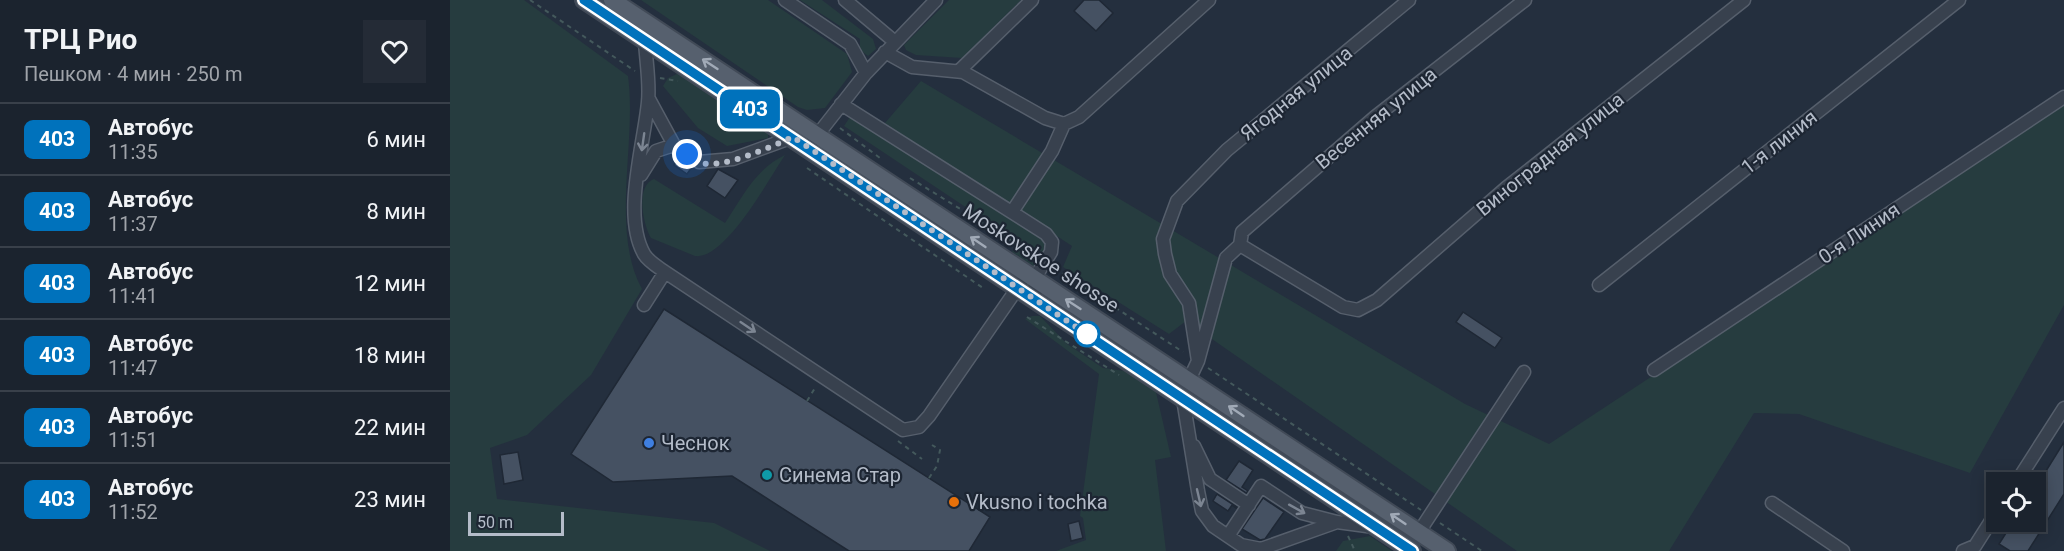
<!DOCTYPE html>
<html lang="ru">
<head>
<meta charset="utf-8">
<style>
	:root { --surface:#1b232e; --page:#242b36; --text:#f1f3f6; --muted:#a0a4aa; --line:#39404a }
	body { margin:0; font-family:Roboto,sans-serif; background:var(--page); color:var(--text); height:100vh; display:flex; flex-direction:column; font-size:22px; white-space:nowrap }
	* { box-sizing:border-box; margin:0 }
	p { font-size:20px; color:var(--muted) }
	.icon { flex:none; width:33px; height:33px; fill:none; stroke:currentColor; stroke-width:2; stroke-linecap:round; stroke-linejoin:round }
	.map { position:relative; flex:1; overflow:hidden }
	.details { display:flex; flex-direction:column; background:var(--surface); width:450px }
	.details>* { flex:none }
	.badge { padding:0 12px; border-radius:9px; font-size:21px; line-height:39px }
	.controls { position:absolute; left:1536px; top:472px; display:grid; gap:12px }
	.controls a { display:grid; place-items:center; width:60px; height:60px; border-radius:0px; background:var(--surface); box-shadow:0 3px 15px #0003,0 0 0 2px var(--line); font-size:30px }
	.scale { position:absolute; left:18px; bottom:15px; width:96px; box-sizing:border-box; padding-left:6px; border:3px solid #b4bcc9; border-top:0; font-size:16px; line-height:21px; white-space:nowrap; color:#b4bcc9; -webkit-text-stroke:4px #1d2633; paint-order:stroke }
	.you { position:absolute; width:30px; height:30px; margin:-15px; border:4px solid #fff; border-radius:50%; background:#1a73e8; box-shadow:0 0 0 9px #1a73e833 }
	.map>.badge { position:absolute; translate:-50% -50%; box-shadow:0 0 0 3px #fff }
	.round { display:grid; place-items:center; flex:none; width:63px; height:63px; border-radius:0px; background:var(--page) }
	.overview { display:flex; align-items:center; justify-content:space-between; height:102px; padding:0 24px }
	h1 { font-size:28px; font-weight:700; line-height:45px }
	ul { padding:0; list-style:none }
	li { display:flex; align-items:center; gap:18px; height:72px; padding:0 24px; border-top:2px solid var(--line) }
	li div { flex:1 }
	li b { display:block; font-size:22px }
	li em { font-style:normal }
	li .badge { min-width:66px; font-weight:700; text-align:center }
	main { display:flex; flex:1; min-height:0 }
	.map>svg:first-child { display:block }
</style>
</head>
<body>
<main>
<section class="details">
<div class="overview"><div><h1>ТРЦ Рио</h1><p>Пешком · 4 мин · 250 m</p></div><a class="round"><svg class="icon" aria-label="heart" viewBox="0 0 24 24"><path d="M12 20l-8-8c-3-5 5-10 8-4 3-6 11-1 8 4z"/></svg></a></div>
<ul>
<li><span class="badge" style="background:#0072bc;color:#fff">403</span><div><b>Автобус</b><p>11:35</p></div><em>6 мин</em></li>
<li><span class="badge" style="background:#0072bc;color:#fff">403</span><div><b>Автобус</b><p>11:37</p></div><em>8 мин</em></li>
<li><span class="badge" style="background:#0072bc;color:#fff">403</span><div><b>Автобус</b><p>11:41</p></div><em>12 мин</em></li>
<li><span class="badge" style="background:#0072bc;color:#fff">403</span><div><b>Автобус</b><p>11:47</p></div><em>18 мин</em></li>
<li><span class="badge" style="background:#0072bc;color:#fff">403</span><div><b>Автобус</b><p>11:51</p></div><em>22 мин</em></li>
<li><span class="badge" style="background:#0072bc;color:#fff">403</span><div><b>Автобус</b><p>11:52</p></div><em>23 мин</em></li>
</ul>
</section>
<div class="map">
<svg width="1614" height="551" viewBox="0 0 1614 551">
	<rect width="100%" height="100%" fill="#242f3e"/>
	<path fill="#263c3f" d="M0,0H74L178,76C187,142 160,231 192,289L141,375L77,435L40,448L47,499L264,523L320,551H0Z
		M191,0H318L397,54L402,72L375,108L357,110L348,107Z
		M350,0H372L423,39L426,49L418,56L410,50V39Z
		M499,0H571L512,58L466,55L456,50L454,45Z
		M227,74L233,75L318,131V138L277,146L248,128L213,86L218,78Z
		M471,81L1015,404L1099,444L1614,105V305L1520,473L1349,414L1304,413L1219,551H1067L736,321L719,334L613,267L622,246L435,123Z
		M400,117L590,236L596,243L594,255L585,267L562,252L568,242L394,126Z
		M335,155C319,179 275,260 245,256L201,238C193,224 185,186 204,179L275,223C292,198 305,169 335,155Z
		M582,316H590L617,344L653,368L675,371L705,388L721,457L705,460L716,551H606L636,540L633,518L630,516L649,374L575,319Z
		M920,536L942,551H886L893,541Z"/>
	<path fill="#455162" stroke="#1f2835" stroke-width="1.5" d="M634,0H649L663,13L646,31L624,11Z
		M229,158L242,167L237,174L224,165Z
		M268,169L288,180L275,198L257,186Z
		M214,309L540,517L519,551H399L282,476L163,482L121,454Z
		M1013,312L1052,338L1045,348L1006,322Z
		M1614,442V494L1578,551H1560L1549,544L1563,522H1586V487Z
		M68,452L73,480L54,484L50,455Z
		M789,461L803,470L792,487L798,491L796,493L776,480Z
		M767,494L787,507L786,508L782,505L778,511L763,501Z
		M813,498L834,512L815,539L810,540L792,529Z
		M629,521L633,538L621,541L618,524Z"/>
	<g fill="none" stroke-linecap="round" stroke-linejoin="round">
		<g stroke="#565f6c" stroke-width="15">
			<path id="minor" d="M335,0L400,44L416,73
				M395,0L445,42
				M195,41C196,61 200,82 198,102C194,145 172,215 194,254C198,261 208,267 215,272L453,430L469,427L479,416L571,283
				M435,52L462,67L513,72L595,118L614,124L629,117L759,0
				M509,71L582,0
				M199,99L224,145L249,162L283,159L343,137
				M391,104L596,234L602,242L601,252L584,279L586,300
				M362,142L416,73L486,0
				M191,175L206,151L224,145
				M562,212L602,151L614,124
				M790,245L893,307L908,310L927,300L1056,188L1294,0
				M790,245L792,232L925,117L1075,0
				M1149,285L1509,0
				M194,305L215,272
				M748,361L739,303L720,274L715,254L713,239L727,201L777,150L959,0
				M1204,370L1614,97
				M739,380L748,361L776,258L790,245
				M733,399L748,491L752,511L763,526L791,545L811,549L887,522L924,527
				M744,446L760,479L799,505
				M1566,483L1614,408
				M1322,503L1393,551
				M969,532L1074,372
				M778,536L811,486L852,513L887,522
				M1513,551L1525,546L1546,513"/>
		</g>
		<g stroke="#414a57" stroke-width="20">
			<path id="major" d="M134,0L962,551
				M162,0L997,551"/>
		</g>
		<path stroke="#44595c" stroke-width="2" stroke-dasharray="4.5 4.5" stroke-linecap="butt" d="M80,0L185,71
			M210,78L228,81
			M390,128L430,158
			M357,168L533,288
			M460,178L585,255
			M605,268L733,352
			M577,317L669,375
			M758,368L971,510
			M357,401L365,388
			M448,441L472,459
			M479,478L487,466L490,450L482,445
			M990,523L1032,551
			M898,536L905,551"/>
		<use href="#minor" stroke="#38414e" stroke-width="12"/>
		<use href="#major" stroke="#56606e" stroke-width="16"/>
	</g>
	<defs><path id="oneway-shaft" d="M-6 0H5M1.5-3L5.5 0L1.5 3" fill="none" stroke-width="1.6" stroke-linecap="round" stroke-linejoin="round" transform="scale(1.5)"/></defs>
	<g stroke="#a1aab7">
		<use href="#oneway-shaft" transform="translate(260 64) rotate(-147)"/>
		<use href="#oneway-shaft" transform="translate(528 242) rotate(-146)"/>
		<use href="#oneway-shaft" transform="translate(623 304) rotate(-147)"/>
		<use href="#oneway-shaft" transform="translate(786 411) rotate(-146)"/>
		<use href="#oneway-shaft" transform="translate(948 519) rotate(-146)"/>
	</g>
	<g stroke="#7c8592">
		<use href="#oneway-shaft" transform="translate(193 142) rotate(98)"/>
		<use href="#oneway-shaft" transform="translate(298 327) rotate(34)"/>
		<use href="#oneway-shaft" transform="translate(749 498) rotate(77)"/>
		<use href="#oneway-shaft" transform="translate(847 509) rotate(29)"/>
	</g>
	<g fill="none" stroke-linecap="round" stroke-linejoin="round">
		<g stroke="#fff" stroke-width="14">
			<path id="line" d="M134,0L962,551"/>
		</g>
		<use href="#line" stroke="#0072bc" stroke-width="9"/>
		<path stroke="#b4bcc9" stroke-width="6" stroke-dasharray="0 10.8" d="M237,154C240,156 244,160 248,162C270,171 322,146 343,137L641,337L637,334"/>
	</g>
	<circle fill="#fff" stroke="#0072bc" stroke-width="3" cx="637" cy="334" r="12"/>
	<circle fill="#3f7fe0" stroke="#1d2633" stroke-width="2" cx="199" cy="443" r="6"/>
	<circle fill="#0f9aa8" stroke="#1d2633" stroke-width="2" cx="317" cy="475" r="6"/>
	<circle fill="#e8710a" stroke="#1d2633" stroke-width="2" cx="504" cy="502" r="6"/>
	<g text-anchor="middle" stroke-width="4.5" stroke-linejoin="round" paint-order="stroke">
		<g font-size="20" fill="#b4bcc9" stroke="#1d2633">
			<text transform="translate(846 93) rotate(-39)" y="7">Ягодная улица</text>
			<text transform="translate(926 118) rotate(-39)" y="7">Весенняя улица</text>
			<text transform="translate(1329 142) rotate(-38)" y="7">1-я линия</text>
			<text transform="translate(1100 154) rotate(-39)" y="7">Виноградная улица</text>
			<text transform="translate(1409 233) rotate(-34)" y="7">0-я Линия</text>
			<text transform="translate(591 258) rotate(33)" y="7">Moskovskoe shosse</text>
		</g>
		<g font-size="20" fill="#b4bcc9" stroke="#1d2633" text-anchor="start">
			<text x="211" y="450">Чеснок</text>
			<text x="329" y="482">Синема Стар</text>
			<text x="516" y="509">Vkusno i tochka</text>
		</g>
	</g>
</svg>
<div class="controls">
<a><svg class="icon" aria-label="locate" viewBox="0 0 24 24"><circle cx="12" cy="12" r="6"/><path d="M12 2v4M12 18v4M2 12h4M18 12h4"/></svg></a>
</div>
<div class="scale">50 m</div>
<div class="you" style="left:237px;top:154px"></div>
<b class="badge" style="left:300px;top:109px;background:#0072bc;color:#fff">403</b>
</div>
</main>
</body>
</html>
